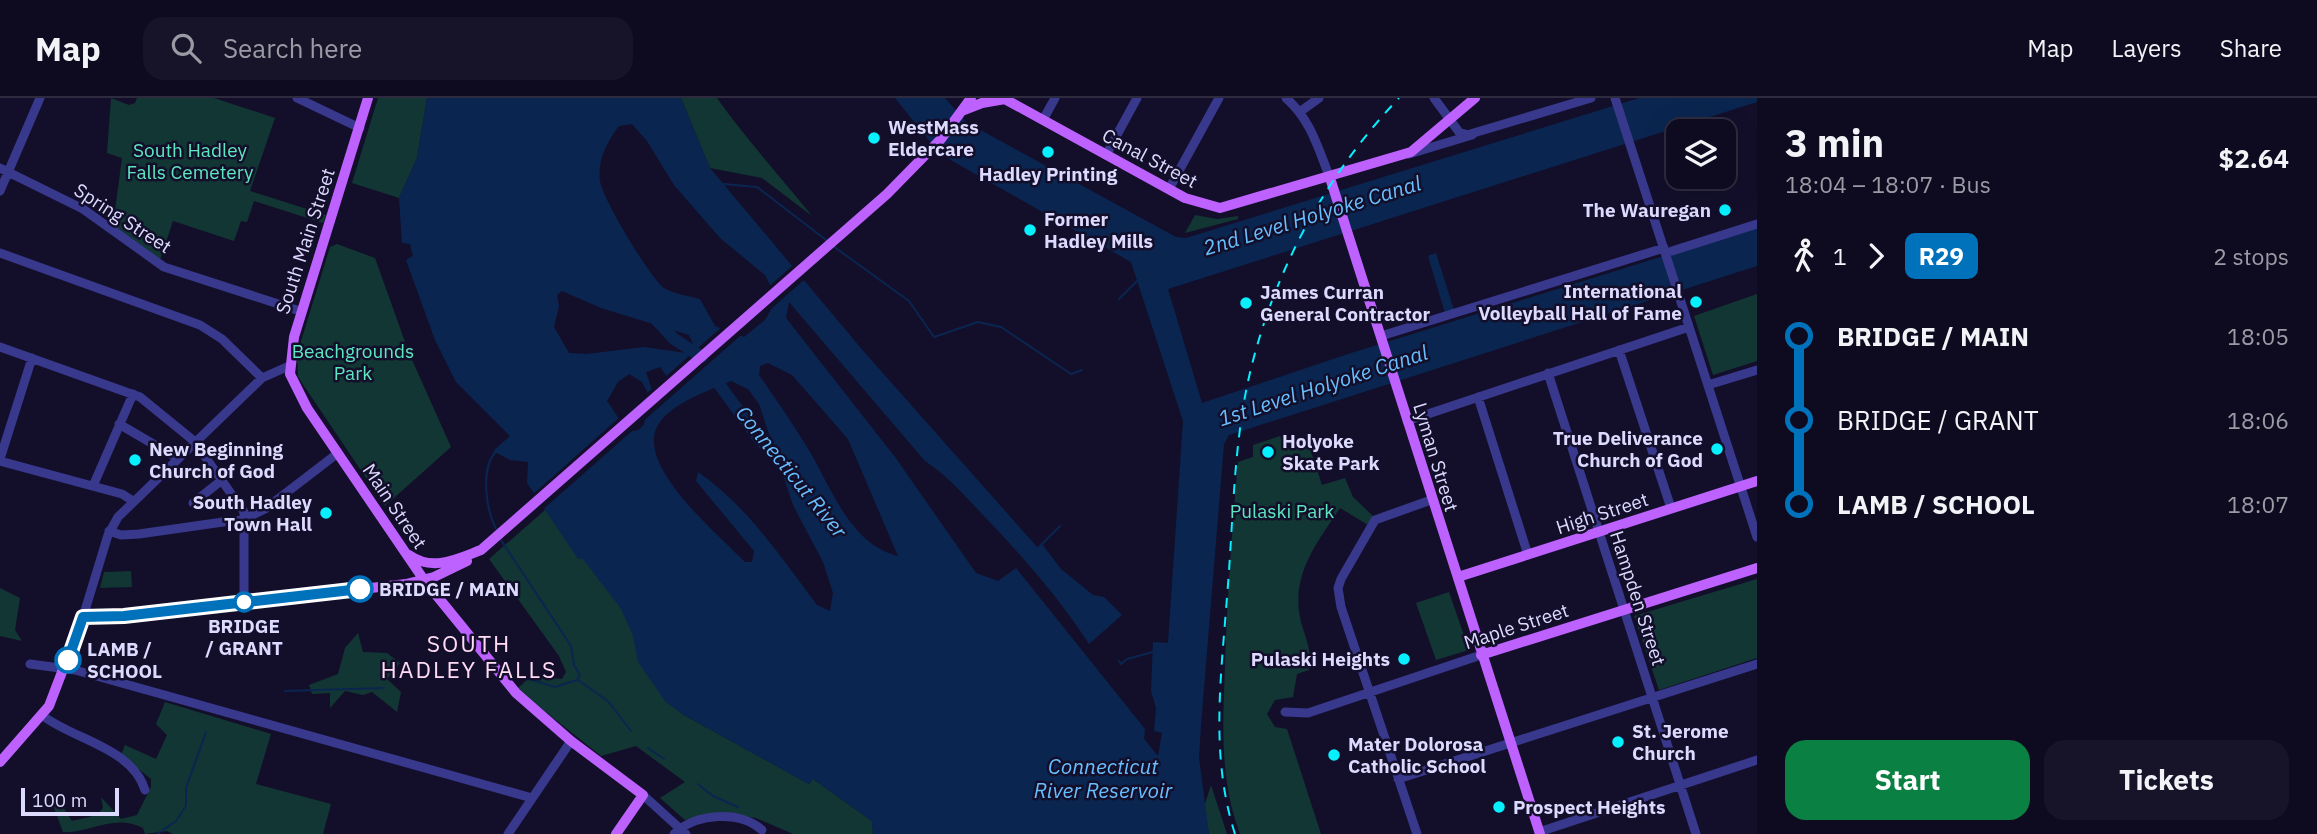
<!DOCTYPE html>
<html lang="en">
<head>
<meta charset="utf-8">
<style>
	:root { --surface:#0e0b20; --page:#171429; --text:#f1f3f6; --muted:#9b9ba5; --line:#2e2b3e; --accent:#0b8043 }
	body { margin:0; font-family:"IBM Plex Sans",sans-serif; background:var(--page); color:var(--text); height:100vh; display:flex; flex-direction:column; font-size:26px; white-space:nowrap }
	* { box-sizing:border-box; margin:0 }
	p { font-size:23px; color:var(--muted) }
	.icon { flex:none; width:38px; height:38px; fill:none; stroke:currentColor; stroke-width:2; stroke-linecap:round; stroke-linejoin:round }
	.map { position:relative; flex:1; overflow:hidden }
	.side { display:flex; flex-direction:column; background:var(--surface); width:560px }
	.side>* { flex:none }
	.badge { padding:0 14px; border-radius:10px; font-size:24px; line-height:46px }
	.tools { position:absolute; left:1666px; top:21px; display:grid; gap:14px }
	.tools a { display:grid; place-items:center; width:70px; height:70px; border-radius:14px; background:var(--surface); box-shadow:0 7px 28px #0002,0 0 0 2px var(--line); font-size:35px }
	.scale { position:absolute; left:21px; bottom:18px; width:98px; box-sizing:border-box; padding-left:7px; border:4px solid #dddaff; border-top:0; font-size:19px; line-height:24px; white-space:nowrap; color:#dddaff; -webkit-text-stroke:5px #130f2b; paint-order:stroke }
	.map>.badge { position:absolute; translate:-50% -50%; box-shadow:0 0 0 4px #fff }
	.legs { display:flex; align-items:center; gap:10px; height:77px; padding:0 28px; font-size:23px }
	.legs p { margin-inline-start:auto }
	.summary { display:flex; align-items:center; justify-content:space-between; height:119px; padding:0 28px }
	h1 { font-size:38px; font-weight:700; line-height:52px }
	.cta { display:flex; gap:14px; margin-top:auto; padding:14px 28px }
	.cta a { flex:1; height:80px; border-radius:21px; background:var(--accent); color:#fff; font-size:28px; font-weight:700; line-height:80px; text-align:center }
	.cta a+a { background:var(--page); color:var(--text) }
	ul { padding:0 28px; list-style:none }
	li { display:flex; align-items:center; gap:24px; height:84px; font-size:26px }
	li i { display:grid; place-items:center; width:10px; height:100%; margin:0 9px; background:currentColor }
	li i::after { content:''; width:18px; height:18px; margin:-9px; border:5px solid; border-radius:50%; background:var(--surface) }
	li p { margin-inline-start:auto }
	li:first-child i { background:linear-gradient(#0000 50%,currentColor 0) }
	li:last-child i { background:linear-gradient(currentColor 50%,#0000 0) }
	header { display:flex; align-items:center; gap:42px; box-sizing:border-box; height:98px; padding:0 35px; background:var(--surface); border-bottom:2px solid var(--line) }
	header strong { font-size:33px }
	nav { display:flex; gap:38px; margin-inline-start:auto; font-size:24px }
	.search { width:490px; height:63px; background:var(--page); display:flex; align-items:center; gap:18px; box-sizing:border-box; padding:0 24px; border-radius:21px; color:var(--muted); font-size:26px }
	main { display:flex; flex:1; min-height:0 }
	.map>svg:first-child { display:block }
</style>
</head>
<body>
<header>
<strong>Map</strong>
<div class="search"><svg class="icon" aria-label="search" viewBox="0 0 24 24"><circle cx="10" cy="10" r="6"/><path d="M15 15l6 6"/></svg>Search here</div>
<nav><a>Map</a><a>Layers</a><a>Share</a></nav>
</header>
<main>
<div class="map">
<svg width="1757" height="736" viewBox="0 0 1757 736">
	<rect width="100%" height="100%" fill="#130f2b"/>
	<path fill="#123633" d="M111,0L129,7L135,5L137,0H214L275,20L250,93L326,117L323,125L254,103L247,124L241,123L234,143L173,123L159,165L113,128L122,60L107,55Z
		M378,0H427L417,60L399,100L352,85Z
		M681,0H717C746,41 780,78 812,118L762,80L710,70Z
		M1195,117L1217,121L1238,118V121L1185,135Z
		M337,146L375,160L409,255L451,349L385,408L298,279L297,256L330,149Z
		M1757,196V263L1713,277L1694,218Z
		M1280,338L1284,349L1307,341L1322,387L1345,380L1353,399L1374,419L1368,427L1340,410C1319,442 1294,472 1299,513C1301,533 1314,551 1309,572L1297,576L1293,599L1275,602L1267,616L1275,629L1287,631L1321,736H1240C1219,680 1223,625 1225,567C1227,499 1232,432 1238,364L1253,359V347Z
		M561,398L591,435L665,603L684,617L809,686L813,681L872,723L873,736H793L756,720L722,715L685,722L660,700L685,684L636,648L601,658L517,591L531,578L562,581L566,574L559,558L489,461Z
		M131,473L132,489L100,490L104,474Z
		M1757,481V560L1659,592L1634,518Z
		M0,490L20,500L15,532L22,543L0,538Z
		M1449,494L1469,552L1436,562L1416,505Z
		M358,535L363,554L387,555L400,565L387,581L401,594L397,614L372,594L363,597L345,593L330,610V595L312,596L309,587L338,576L345,550Z
		M165,604L271,636L256,686L331,706L323,736H173L167,733L145,736L143,730C114,715 89,736 63,734L51,702L54,695L72,723L97,717L103,710L101,699L121,721L137,717L151,689V681L121,657L125,647L156,661L167,637L156,626Z
		M1211,687L1227,736H1209L1204,709Z"/>
	<path fill="#0a2650" fill-rule="evenodd" d="M427,0H681L710,70L865,255L1038,450L1042,446L1061,471L1093,497L1104,499L1122,517L1089,546C1058,498 1023,459 984,418C965,398 948,378 925,363L789,204L786,220L895,359L976,475L998,483L1016,470L1145,631L1144,641L1158,658L1162,635L1154,633L1156,610L1151,593L1153,544L1168,545L1183,323L1131,164L940,56L895,0H945L966,24L1176,139L1186,140L1639,0H1757V4L1168,191L1202,305L1345,257L1757,129V168L1229,337L1224,346L1201,627L1199,660L1209,736H873L872,723L813,681L809,686L684,617L665,603L638,564L633,538L621,511L583,461H578L527,385L528,364L510,362L493,353L510,338L456,284L435,242L406,162L413,158L410,146L402,145L399,100L417,60ZM632,26L647,43L674,87L720,140L765,177L777,201L765,222L744,239L715,228L700,201C689,198 673,196 664,190C650,180 602,100 600,83C597,62 607,44 619,28ZM562,193L601,210L689,237L694,248L686,255L644,249L587,256L569,255L554,229L559,208L557,197ZM768,265L792,277L848,341L898,458C849,446 831,388 807,349C792,325 776,301 759,277L760,268ZM660,269L676,291L652,292L646,274ZM629,276L642,284L649,297L644,327L638,332L628,334L607,303L618,284ZM731,283L748,291L759,306L793,407L823,464L833,495L830,513L817,507C781,459 748,409 698,374L696,383L754,453L752,464H745C720,438 634,367 658,327C671,305 708,293 731,283Z
		M1436,155L1454,212L1445,215L1428,158Z"/>
	<path fill="#130f2b" d="M792,168L804,182L763,218L773,201L767,190Z
		M724,227L743,235L747,232L540,414L531,398L621,318L630,330L637,329L641,325L645,297L654,289L664,297L671,290L664,280Z"/>
	<g fill="none" stroke-linecap="round" stroke-linejoin="round">
		<path stroke="#0a2650" stroke-width="2" d="M723,86L757,89L826,142
			M833,148L909,203L934,239L978,224L1001,229L1071,276L1082,272
			M1119,201L1137,183
			M496,431C486,411 480,371 496,353
			M501,442L571,548L574,567L580,577L577,582L555,589L529,581
			M1038,450L1060,428
			M1119,563L1121,566L1127,561L1153,554
			M578,582L608,603L631,633
			M285,593L384,590
			M648,650L664,661
			M698,686L713,698L738,709
			M157,736L176,723L186,708V690L206,634"/>
		<path stroke="#0a2650" stroke-width="12" d="M650,215L674,241L702,259
			M711,275L759,341L785,367"/>
		<path stroke="#38388d" stroke-width="9" d="M297,0L360,30
			M1286,0C1311,22 1318,50 1330,80
			M1434,0L1459,34L1467,37L1591,0
			M1615,0L1757,439
			M1301,13L1319,0
			M1043,22L1055,0
			M1409,56L1472,37
			M1106,57L1137,0
			M0,70L83,111L164,169L300,213
			M1169,91L1219,0
			M0,93L40,0
			M1672,153L1757,126
			M0,155L200,227L222,241L262,280
			M1381,238L1664,150
			M0,249L140,299L194,343L244,414V504
			M1619,252L1671,410
			M1548,275L1696,736
			M1708,287L1757,272
			M1478,299L1528,457
			M1407,323L1689,229
			M119,326L177,360
			M0,361L32,260
			M0,363L122,396L133,403
			M93,388L133,296
			M193,405L222,382
			M109,433L121,437L139,436L244,421L265,411L338,355
			M83,519L108,437L118,419L262,280L289,268
			M30,566L75,572L532,700
			M1285,614L1308,615L1481,557
			M43,618C75,642 132,650 145,692
			M1398,681L1757,566
			M643,697L686,736
			M1539,734L1757,662
			M508,736L571,643
			M674,736C696,715 739,712 762,732
			M1417,736L1341,509L1338,490L1341,481L1375,422L1431,402"/>
		<path stroke="#bd61ff" stroke-width="10" d="M368,0L294,239L290,276L307,310L424,482L516,595L571,643L643,697L616,736
			M1003,0L1185,100L1220,110L1411,54L1475,0
			M964,12L982,5L1005,1
			M1330,80L1540,736
			M409,457C433,474 457,461 481,452L887,96L941,41L971,0
			M1458,479L1757,383
			M1481,557L1757,470
			M0,664L49,608L83,519L124,518L406,486L434,479L467,463"/>
		<path stroke="#06f0ff" stroke-width="2" stroke-dasharray="10 9" stroke-linecap="butt" d="M1235,736C1210,658 1221,580 1227,499C1233,429 1233,357 1247,288C1270,180 1323,80 1399,0"/>
	</g>
	<g fill="none" stroke-linecap="round" stroke-linejoin="round">
		<g stroke="#fff" stroke-width="16">
			<path id="line-1" d="M68,562L83,519L124,518L360,491"/>
		</g>
		<use href="#line-1" stroke="#0072bc" stroke-width="10"/>
	</g>
	<g fill="#06f0ff" stroke="#130f2b" stroke-width="2.5">
		<circle cx="874" cy="40" r="7"/>
		<circle cx="1048" cy="54" r="7"/>
		<circle cx="1725" cy="112" r="7"/>
		<circle cx="1030" cy="132" r="7"/>
		<circle cx="1696" cy="204" r="7"/>
		<circle cx="1246" cy="205" r="7"/>
		<circle cx="1717" cy="351" r="7"/>
		<circle cx="1268" cy="354" r="7"/>
		<circle cx="135" cy="362" r="7"/>
		<circle cx="326" cy="415" r="7"/>
		<circle cx="1404" cy="561" r="7"/>
		<circle cx="1618" cy="644" r="7"/>
		<circle cx="1334" cy="657" r="7"/>
		<circle cx="1499" cy="709" r="7"/>
	</g>
	<g fill="#fff" stroke="#0072bc" stroke-width="3.5">
		<circle cx="360" cy="491" r="12"/>
		<circle cx="244" cy="504" r="9"/>
		<circle cx="68" cy="562" r="12"/>
	</g>
	<g text-anchor="middle" stroke-width="5" stroke-linejoin="round" paint-order="stroke">
		<g font-size="19" font-weight="bold" fill="#dddaff" stroke="#130f2b" text-anchor="start">
			<text x="888" y="36">WestMass<tspan x="888" dy="22">Eldercare</tspan></text>
			<text x="1048" y="83" text-anchor="middle">Hadley Printing</text>
			<text x="1711" y="119" text-anchor="end">The Wauregan</text>
			<text x="1044" y="128">Former<tspan x="1044" dy="22">Hadley Mills</tspan></text>
			<text x="1682" y="200" text-anchor="end">International<tspan x="1682" dy="22">Volleyball Hall of Fame</tspan></text>
			<text x="1260" y="201">James Curran<tspan x="1260" dy="22">General Contractor</tspan></text>
			<text x="1703" y="347" text-anchor="end">True Deliverance<tspan x="1703" dy="22">Church of God</tspan></text>
			<text x="1282" y="350">Holyoke<tspan x="1282" dy="22">Skate Park</tspan></text>
			<text x="149" y="358">New Beginning<tspan x="149" dy="22">Church of God</tspan></text>
			<text x="312" y="411" text-anchor="end">South Hadley<tspan x="312" dy="22">Town Hall</tspan></text>
			<text x="1390" y="568" text-anchor="end">Pulaski Heights</text>
			<text x="1632" y="640">St. Jerome<tspan x="1632" dy="22">Church</tspan></text>
			<text x="1348" y="653">Mater Dolorosa<tspan x="1348" dy="22">Catholic School</tspan></text>
			<text x="1513" y="716">Prospect Heights</text>
		</g>
		<g font-size="19" fill="#5ee7bf" stroke="#130f2b">
			<text x="190" y="59">South Hadley<tspan x="190" dy="22">Falls Cemetery</tspan></text>
			<text x="353" y="260">Beachgrounds<tspan x="353" dy="22">Park</tspan></text>
			<text x="1282" y="420">Pulaski Park</text>
		</g>
		<g font-size="19" fill="#dddaff" stroke="#130f2b">
			<text transform="translate(1150 60) rotate(28)" y="7">Canal Street</text>
			<text transform="translate(123 120) rotate(33)" y="7">Spring Street</text>
			<text transform="translate(305 143) rotate(-72)" y="7">South Main Street</text>
			<text transform="translate(1436 359) rotate(73)" y="7">Lyman Street</text>
			<text transform="translate(395 408) rotate(56)" y="7">Main Street</text>
			<text transform="translate(1602 415) rotate(-18)" y="7">High Street</text>
			<text transform="translate(1638 500) rotate(72)" y="7">Hampden Street</text>
			<text transform="translate(1516 528) rotate(-18)" y="7">Maple Street</text>
		</g>
		<g font-size="19" font-weight="bold" fill="#dddaff" stroke="#130f2b" text-anchor="start">
			<text x="379" y="498">BRIDGE / MAIN</text>
			<text x="244" y="535" text-anchor="middle">BRIDGE<tspan x="244" dy="22">/ GRANT</tspan></text>
			<text x="87" y="558">LAMB /<tspan x="87" dy="22">SCHOOL</tspan></text>
		</g>
		<g font-size="21" font-style="italic" fill="#68bfff" stroke="#130f2b">
			<text transform="translate(1312 118) rotate(-17)" y="7">2nd Level Holyoke Canal</text>
			<text transform="translate(1323 288) rotate(-18)" y="7">1st Level Holyoke Canal</text>
			<text transform="translate(791 374) rotate(51)" y="7">Connecticut River</text>
			<text x="1103" y="676">Connecticut<tspan x="1103" dy="24">River Reservoir</tspan></text>
		</g>
		<g font-size="23" letter-spacing="2" fill="#ffdcf4" stroke="#130f2b">
			<text x="469" y="554">SOUTH<tspan x="469" dy="26">HADLEY FALLS</tspan></text>
		</g>
	</g>
</svg>
<div class="tools">
<a><svg class="icon" aria-label="layers" viewBox="0 0 24 24"><path d="M12 4l9 5-9 5-9-5zM3 14l9 5 9-5"/></svg></a>
</div>
<div class="scale">100 m</div>
</div>
<section class="side">
<div class="summary"><div><h1>3 min</h1><p>18:04 – 18:07 · Bus</p></div><b>$2.64</b></div>
<div class="legs"><svg class="icon" aria-label="walk" viewBox="0 0 24 24"><circle cx="13" cy="4" r="2"/><path d="M13 8l-2 6 4 7M11 14l-3 7M7 12l3-4h3l4 4"/></svg>1<svg class="icon" aria-label="forward" viewBox="0 0 24 24"><path d="M9 5l7 7-7 7"/></svg><b class="badge" style="background:#0072bc;color:#fff">R29</b><p>2 stops</p></div>
<ul>
<li><i style="color:#0072bc"></i><b>BRIDGE / MAIN</b><p>18:05</p></li>
<li><i style="color:#0072bc"></i><span>BRIDGE / GRANT</span><p>18:06</p></li>
<li><i style="color:#0072bc"></i><b>LAMB / SCHOOL</b><p>18:07</p></li>
</ul>
<div class="cta"><a>Start</a><a>Tickets</a></div>
</section>
</main>
</body>
</html>
